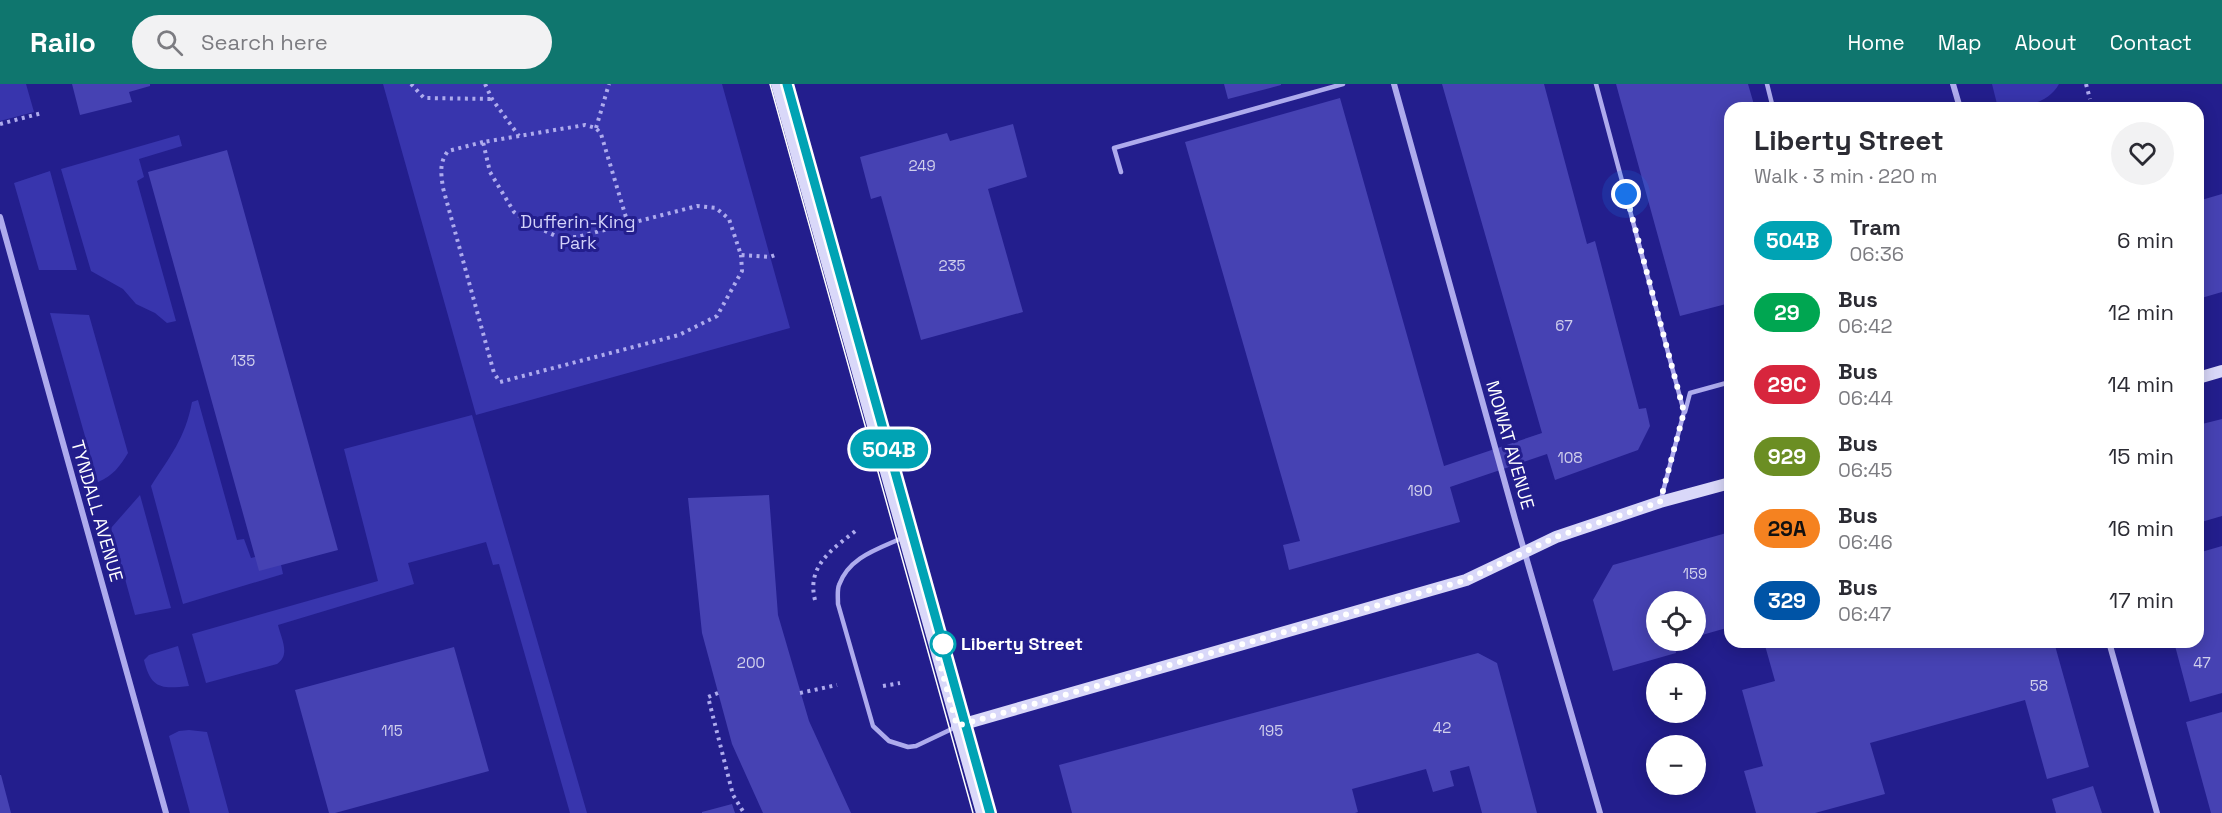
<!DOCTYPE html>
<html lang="en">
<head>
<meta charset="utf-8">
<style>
	:root { --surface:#fff; --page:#f2f2f3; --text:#2b2b33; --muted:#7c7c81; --accent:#0f766e }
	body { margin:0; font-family:"Space Grotesk",sans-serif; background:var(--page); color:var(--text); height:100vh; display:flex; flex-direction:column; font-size:22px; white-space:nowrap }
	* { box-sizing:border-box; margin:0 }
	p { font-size:20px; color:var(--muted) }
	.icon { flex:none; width:33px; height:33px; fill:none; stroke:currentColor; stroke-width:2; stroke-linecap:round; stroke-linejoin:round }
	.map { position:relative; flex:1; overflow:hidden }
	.details { position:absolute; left:1724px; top:18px; width:480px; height:546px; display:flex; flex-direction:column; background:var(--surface); border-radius:18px; box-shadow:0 3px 15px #0003 }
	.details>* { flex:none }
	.badge { padding:0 12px; border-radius:20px; font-size:21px; line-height:39px }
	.tools { position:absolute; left:1646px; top:507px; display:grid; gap:12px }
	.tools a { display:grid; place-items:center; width:60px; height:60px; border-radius:50%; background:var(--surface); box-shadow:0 3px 15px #0003; font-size:30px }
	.you { position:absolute; width:30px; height:30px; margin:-15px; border:4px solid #fff; border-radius:50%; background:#1a73e8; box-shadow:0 0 0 9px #1a73e833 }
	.map>.badge { position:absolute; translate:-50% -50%; box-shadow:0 0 0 3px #fff }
	.round { display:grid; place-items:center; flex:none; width:63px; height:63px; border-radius:32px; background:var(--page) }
	.headline { display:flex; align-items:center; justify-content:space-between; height:102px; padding:0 30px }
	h1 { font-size:28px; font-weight:800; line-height:45px }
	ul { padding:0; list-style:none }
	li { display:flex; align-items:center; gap:18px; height:72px; padding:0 30px }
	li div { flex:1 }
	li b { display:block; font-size:22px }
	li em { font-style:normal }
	li .badge { min-width:66px; font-weight:700; text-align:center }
	header { display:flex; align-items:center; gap:36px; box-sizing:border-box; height:84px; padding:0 30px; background:var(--accent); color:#fff }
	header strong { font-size:28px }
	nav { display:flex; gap:33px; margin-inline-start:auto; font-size:21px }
	.search { width:420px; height:54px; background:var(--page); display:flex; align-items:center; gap:15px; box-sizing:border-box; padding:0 21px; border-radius:33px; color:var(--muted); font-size:22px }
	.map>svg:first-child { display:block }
</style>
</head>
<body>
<header>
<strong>Railo</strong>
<div class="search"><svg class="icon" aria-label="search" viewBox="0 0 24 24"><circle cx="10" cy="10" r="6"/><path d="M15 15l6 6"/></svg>Search here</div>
<nav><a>Home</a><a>Map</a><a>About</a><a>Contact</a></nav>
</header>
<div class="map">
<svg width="2222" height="729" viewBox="0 0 2222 729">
	<rect width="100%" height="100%" fill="#231e8d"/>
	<path fill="#3835ad" d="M0,0H26L34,28L0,37Z
		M383,0H722L790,244L476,331Z
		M1992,0H2059C2048,21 2019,24 1998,24Z
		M179,51L182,62L139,75L144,93L137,97L176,237L167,239L155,229L136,220L123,205L91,187L61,85Z
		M50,87L77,186H39L14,99Z
		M50,229L89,231L128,369C120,382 113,392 98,398Z
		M198,316L237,456L244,455L251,474L278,467L283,490L183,520L151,402C170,372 185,355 192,318Z
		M472,331L587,729H570L499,480L493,481L486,458L408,479L414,500L278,541C281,554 291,571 277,580L206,599L192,550L378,497L344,365Z
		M140,411L171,524L135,531L111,444Z
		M178,562L189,602C161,605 151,605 144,576L149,571Z
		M189,646L207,648L229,729H190L169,652L179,647Z"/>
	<path fill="#4642b3" d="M72,0H150V2L129,8L132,18L80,31Z
		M1224,0H1281V1L1228,15Z
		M1442,0H1544L1587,160L1595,157L1639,325L1646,324L1650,342L1638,366L1555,396L1547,370L1450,403L1460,438L1289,486L1283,461L1300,457L1185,58L1340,14L1444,382L1542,349Z
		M1616,0H1748L1755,24H1730V219L1680,232Z
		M1013,40L1027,93L988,105L1023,228L921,256L881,112L871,115L860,73L947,49L950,57Z
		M227,66L338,466L259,487L148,88Z
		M2222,110V208L2198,215V117Z
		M2222,335V432L2198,439V341Z
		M769,411L778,531L809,637L851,729H763L732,660L702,549L688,414Z
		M1730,448V543L1695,553V518H1656V556H1680L1674,559L1676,569L1613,587L1593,516L1613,481Z
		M2222,462V609L2190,618L2174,558H2198V469Z
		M1764,558H2054L2089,683L2047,695L2025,616L1870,659L1885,710L1815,729H1756L1744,687L1763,682L1742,606L1775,597Z
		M454,563L489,687L335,729H329L295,606Z
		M1478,569L1497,579L1537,729H1482L1469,682L1450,687L1454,702L1433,708L1426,685L1352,705L1358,728L1355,729H1072L1059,681Z
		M2222,628V729H2211L2186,638Z
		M0,691H1L11,729H0Z
		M2093,702L2102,729H2056L2052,715Z
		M732,720L735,729H702V728Z"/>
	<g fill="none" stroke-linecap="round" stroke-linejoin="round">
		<path stroke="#aeabed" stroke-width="4" stroke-dasharray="3 4.5" stroke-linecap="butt" d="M411,0L424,14L492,15
			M485,0L492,15L519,52
			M2086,0L2090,15
			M0,40L42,29
			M596,44L609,0
			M483,58L448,67C439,79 441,89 443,104L494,289L500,298L679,251L717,232L742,187L741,171
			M628,140L601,50L596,44L585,41L483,58L490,88L514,128L530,140L558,153H577L697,122L716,124L729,135L741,171L770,173L778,170
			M815,516C806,481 834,464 858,445
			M883,602L900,599
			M718,609L708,613L733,711L744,729
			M800,609L837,601"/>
		<path stroke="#aeabed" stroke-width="4.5" d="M1596,0L1684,328L1661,415
			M1767,0L1773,24
			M1121,88L1114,64L1343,0
			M1685,328L1690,309L1730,298
			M902,454C878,465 849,473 839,501C837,506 838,514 838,520L873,642L889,657L908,663L916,662L956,643"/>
		<path stroke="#aeabed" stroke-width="6" d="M1394,0L1515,435L1600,729
			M1953,0L1960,24
			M0,133L166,729
			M2109,558L2157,729"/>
		<path stroke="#d9d8f9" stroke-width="12" d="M777,0L982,729
			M2198,294L2222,287
			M957,642L1466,496L1556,453L1660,418L1730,399"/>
		<path stroke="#fff" stroke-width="1.5" d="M770,0L973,729
			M787,0L990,729"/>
	</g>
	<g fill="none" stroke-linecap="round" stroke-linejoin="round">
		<g stroke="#fff" stroke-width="14">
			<path id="line" d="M787,0L990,729"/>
		</g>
		<use href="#line" stroke="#00a3b4" stroke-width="9"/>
		<path stroke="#fff" stroke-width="6" stroke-dasharray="0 10.8" d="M943,560L933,554L957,642L1466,496L1556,453L1660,418L1684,328L1626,110"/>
	</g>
	<circle fill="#fff" stroke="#00a3b4" stroke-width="3" cx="943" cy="560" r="12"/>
	<g text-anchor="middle" stroke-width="6" stroke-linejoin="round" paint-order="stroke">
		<g font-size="15" fill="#d1d0ec">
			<text x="922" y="87">249</text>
			<text x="952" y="187">235</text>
			<text x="1564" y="247">67</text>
			<text x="243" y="282">135</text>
			<text x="1570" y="379">108</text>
			<text x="1420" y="412">190</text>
			<text x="1695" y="495">159</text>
			<text x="751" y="584">200</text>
			<text x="2202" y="584">47</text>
			<text x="2039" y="607">58</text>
			<text x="1442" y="649">42</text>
			<text x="392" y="652">115</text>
			<text x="1271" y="652">195</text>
		</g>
		<g font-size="18" fill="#d2d1f9" stroke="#231e8d">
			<text x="578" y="144">Dufferin-King<tspan x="578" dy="21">Park</tspan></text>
		</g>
		<g font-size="18" fill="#fff" stroke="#231e8d">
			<text transform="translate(1510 361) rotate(74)" y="6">MOWAT AVENUE</text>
			<text transform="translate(97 427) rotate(74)" y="6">TYNDALL AVENUE</text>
		</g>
		<g font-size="18" font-weight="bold" fill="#fff" stroke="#231e8d" text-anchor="start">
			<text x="961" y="566">Liberty Street</text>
		</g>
	</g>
</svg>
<div class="tools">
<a><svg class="icon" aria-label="locate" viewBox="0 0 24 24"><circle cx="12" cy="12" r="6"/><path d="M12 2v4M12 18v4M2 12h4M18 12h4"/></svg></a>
<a>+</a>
<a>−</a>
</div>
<div class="you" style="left:1626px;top:110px"></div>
<b class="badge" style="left:889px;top:365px;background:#00a3b4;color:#fff">504B</b>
<section class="details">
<div class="headline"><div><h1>Liberty Street</h1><p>Walk · 3 min · 220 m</p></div><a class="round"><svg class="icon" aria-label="heart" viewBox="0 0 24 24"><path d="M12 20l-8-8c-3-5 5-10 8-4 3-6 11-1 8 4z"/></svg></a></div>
<ul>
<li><span class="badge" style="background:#00a3b4;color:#fff">504B</span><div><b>Tram</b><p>06:36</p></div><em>6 min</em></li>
<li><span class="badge" style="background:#00a651;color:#fff">29</span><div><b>Bus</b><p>06:42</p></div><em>12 min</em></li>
<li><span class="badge" style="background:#d7263d;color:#fff">29C</span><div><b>Bus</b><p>06:44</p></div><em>14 min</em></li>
<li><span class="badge" style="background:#6b8e23;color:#fff">929</span><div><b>Bus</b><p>06:45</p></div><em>15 min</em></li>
<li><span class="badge" style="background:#f58220;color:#111">29A</span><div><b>Bus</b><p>06:46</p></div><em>16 min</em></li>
<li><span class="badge" style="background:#0054a6;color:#fff">329</span><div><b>Bus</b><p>06:47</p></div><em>17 min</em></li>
</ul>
</section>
</div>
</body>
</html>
